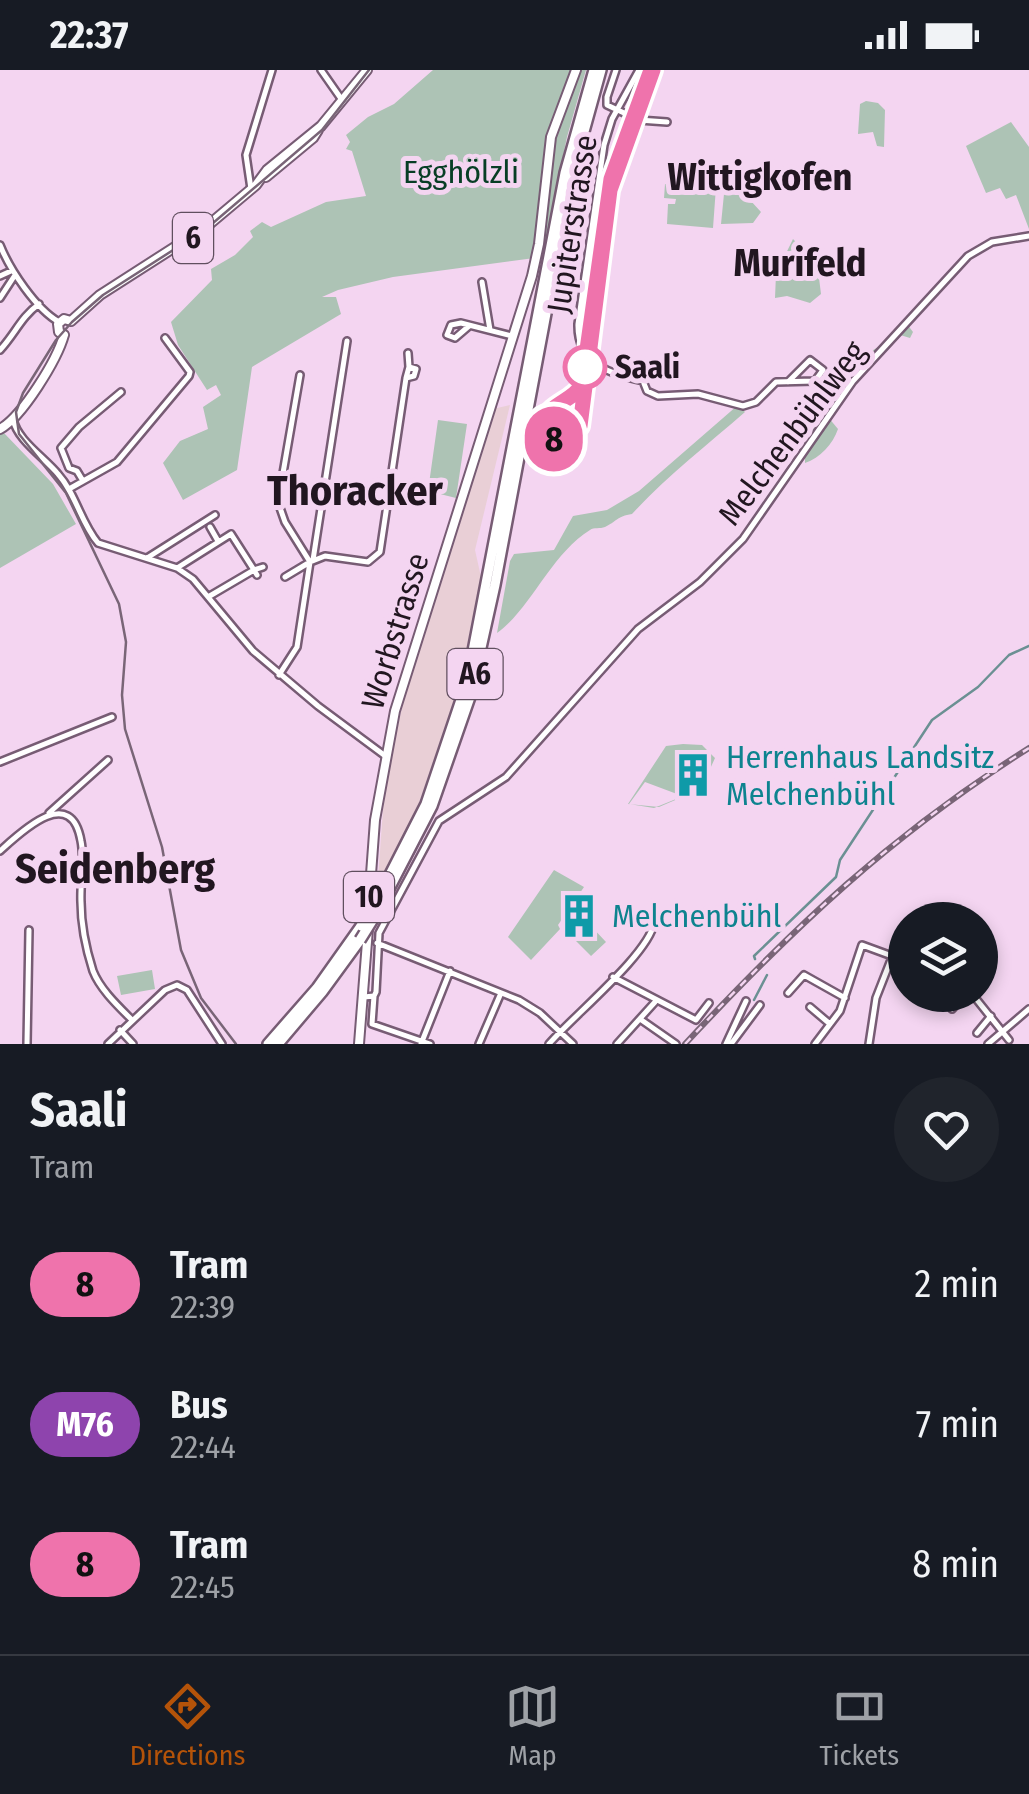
<!DOCTYPE html>
<html lang="en">
<head>
<meta charset="utf-8">
<style>
	:root { --surface:#171b24; --page:#20242c; --text:#f1f3f6; --muted:#9ea1a6; --line:#363941; --accent:#b45309 }
	body { margin:0; font-family:"Fira Sans Condensed",sans-serif; background:var(--page); color:var(--text); height:100vh; display:flex; flex-direction:column; font-size:38px; white-space:nowrap }
	* { box-sizing:border-box; margin:0 }
	p { font-size:32px; color:var(--muted) }
	.icon { flex:none; width:55px; height:55px; fill:none; stroke:currentColor; stroke-width:2; stroke-linecap:round; stroke-linejoin:round }
	.map { position:relative; height:974px; overflow:hidden }
	.sheet { display:flex; flex-direction:column; background:var(--surface); flex:1 }
	.sheet>* { flex:none }
	.badge { padding:0 20px; border-radius:32px; font-size:35px; line-height:65px }
	.controls { position:absolute; left:888px; top:832px; display:grid; gap:20px }
	.controls a { display:grid; place-items:center; width:110px; height:110px; border-radius:50%; background:var(--surface); box-shadow:0 5px 15px #0003; font-size:50px }
	.map>.badge { position:absolute; translate:-50% -50%; box-shadow:0 0 0 5px #fff }
	.round { display:grid; place-items:center; flex:none; width:105px; height:105px; border-radius:52px; background:var(--page) }
	.summary { display:flex; align-items:center; justify-content:space-between; height:170px; padding:0 30px }
	h1 { font-size:48px; font-weight:700; line-height:75px }
	ul { padding:0; list-style:none }
	li { display:flex; align-items:center; gap:30px; height:140px; padding:0 30px }
	li div { flex:1 }
	li b { display:block; font-size:38px }
	li em { font-style:normal }
	li .badge { min-width:110px; font-weight:700; text-align:center }
	.status { display:flex; justify-content:space-between; align-items:center; height:70px; padding:0 50px; background:var(--surface); direction:ltr }
	.status svg { height:28px; fill:currentColor }
	.tabs { display:flex; justify-content:space-around; align-items:center; height:140px; border-top:2px solid var(--line); background:var(--surface); font-size:28px; color:var(--muted) }
	.tabs a { display:grid; justify-items:center; gap:5px }
	.tabs .on { color:var(--accent) }
	.map>svg:first-child { display:block }
</style>
</head>
<body>
<div class="status"><b>22:37</b><svg viewBox="0 0 49 12"><path d="M0 12V9h3v3zM5 12V6h3v6zM10 12V3h3v9zM15 12V0h3v12zM26 1h20v11H26zM47 4h2v5h-2z"/></svg></div>
<div class="map">
<svg width="1029" height="974" viewBox="0 0 1029 974">
	<rect width="100%" height="100%" fill="#f4d5f1"/>
	<path fill="#e9cfd6" d="M510,335L475,480L481,507L459,616L419,733L381,810L378,809L385,712L407,616L493,339Z"/>
	<path fill="#adc3b5" fill-rule="evenodd" d="M433,0H586L567,67L542,187L393,207L338,220L322,227H336L341,244L252,297L237,400L183,430L163,393L180,371L208,359L203,337L221,325L216,315L207,320L178,275L171,252L212,210L211,199L235,185L253,167L250,161L262,152L271,157L326,132L366,126L352,81L346,79L350,72L346,65L368,47L394,34Z
		M866,31L878,33L885,40L884,77L877,76L873,62L858,64L860,34Z
		M1011,52L1029,77V159L1016,125L1006,129L1000,118L986,123L966,76Z
		M665,114L716,117L713,158L667,154L668,134H675L676,129L664,128Z
		M725,114L739,118L761,142L753,153L721,154Z
		M793,169L825,203L819,208L821,224L810,233L787,226L775,228L776,204Z
		M930,224L932,226L907,254L913,262L910,268L897,264L878,283L828,347L838,359C833,374 820,388 805,393V383L800,378L864,286L878,277Z
		M583,316L575,361L566,366L555,362L552,357L553,347L574,331Z
		M738,335L745,342C706,376 667,406 632,444C617,446 616,452 605,457C600,459 594,457 590,460C551,484 530,540 497,563L510,491L514,484L554,480L573,446L607,440L639,421Z
		M438,350L467,354L456,428L428,421Z
		M4,363L53,414L76,454L0,498V364Z
		M683,674L702,675L715,688L701,719L659,737L628,734L666,676ZM645,712L677,724L676,729L654,738L629,734Z
		M554,800L584,817L558,855L560,859L531,890L508,867Z
		M590,855L606,872L591,886L568,863L575,857L581,863Z
		M152,900L155,919L121,925L117,906Z"/>
	<g fill="none" stroke-linecap="round" stroke-linejoin="round">
		<path stroke="#6b9093" stroke-width="2.5" d="M755,889L754,886L836,807L840,790L932,650L978,617L1009,585L1029,576
			M754,930L767,905"/>
		<g stroke="#775c74" stroke-width="10">
			<path id="minor" d="M321,0L342,30
				M616,0L607,27V35L639,50L667,52
				M639,0L612,49L604,75L578,254C577,295 609,303 643,311L647,321L658,326L698,324L743,336L756,332L776,312L814,311H815L823,300L810,290L788,312
				M251,119L246,85L272,0
				M0,175C10,200 36,239 59,252
				M0,206L11,201
				M482,212L490,260
				M0,228L15,205
				M469,256L455,268L447,265L451,255L461,253L512,266
				M0,280C15,264 21,247 39,234
				M408,283L409,297
				M13,349C17,370 44,387 58,404C76,424 81,453 98,473L177,498L193,509L253,581L318,636L384,685
				M83,411L77,401L69,398L61,378L79,357L121,322
				M69,419L117,392L189,306L190,302L165,268
				M210,457L218,471
				M147,488L215,445
				M313,490L347,271
				M177,498L231,464L254,500L208,527
				M257,505L254,500L263,497
				M285,507L310,492L285,452L278,432L300,305
				M279,605L297,577L310,492L325,486L368,492L380,482L406,308L414,306L416,299L409,297L406,308
				M0,692L112,647
				M49,743L108,690
				M0,781C20,763 71,713 81,771C85,790 80,812 81,832C81,855 86,879 93,901C100,919 118,936 131,949
				M377,873L519,930L540,943L573,974
				M613,907L696,950L709,933
				M788,923L804,905L845,928
				M973,925L1009,970
				M374,926L372,954L430,974
				M364,927L374,926L376,922L379,863L439,751L506,707L638,559L700,512L743,469L853,311L968,186L992,172L1029,166
				M810,937L830,954
				M952,939L965,925
				M640,949L676,974
				M120,960L133,974
				M977,963L991,946
				M27,974L29,860
				M421,974L450,901
				M479,974L501,923
				M549,974C573,946 649,884 654,853
				M617,974L655,932
				M726,974L746,931
				M731,974L760,935
				M815,974L840,941L862,875L892,886
				M869,974L876,928L896,877"/>
		</g>
		<g stroke="#775c74" stroke-width="10">
			<path id="tertiary" d="M108,974L165,920L177,915L187,920L222,974
				M988,974L1029,939"/>
		</g>
		<g stroke="#775c74" stroke-width="12">
			<path id="primary" d="M266,107L313,68L318,60
				M71,251L100,225L206,157L256,115L267,100L321,56L367,0
				M64,265L59,262L58,254L64,249L71,251
				M0,359C22,347 57,290 64,265
				M368,845L375,750L395,641L532,206L539,174L551,67L576,0
				M359,974L368,859"/>
		</g>
		<g stroke="#775c74" stroke-width="14">
			<path id="motorway" d="M375,834L426,734L467,612L565,103L594,0
				M375,846L432,736L470,627L495,515L572,105L601,0
				M268,974L317,918L361,856
				M278,974L322,922L360,870"/>
		</g>
		<use href="#minor" stroke="#fff" stroke-width="5"/>
		<use href="#tertiary" stroke="#fff" stroke-width="5"/>
		<use href="#primary" stroke="#fff" stroke-width="8"/>
		<use href="#motorway" stroke="#fff" stroke-width="9"/>
		<path stroke="#796577" stroke-width="2.5" d="M651,0L609,120L583,312C574,331 552,332 544,350L549,365L558,370L570,369L579,359L611,120L653,0
			M236,974L201,928L181,880L162,777L125,659L122,625L126,572L119,534L66,423L19,364L16,342L23,323L56,270L72,252L103,225L206,159L322,60L369,0"/>
		<g stroke="#796577" stroke-width="6">
			<path id="rail" d="M685,974C795,856 891,765 1029,678"/>
		</g>
		<use href="#rail" stroke="#f4d5f1" stroke-width="2.5" stroke-dasharray="8" stroke-linecap="butt"/>
		<g stroke="#775c74" stroke-width="14" stroke-linecap="butt">
			<path id="motorway-bridge" d="M361,856L375,834
				M360,870L375,846"/>
		</g>
		<use href="#motorway-bridge" stroke="#fff" stroke-width="9"/>
	</g>
	<g fill="none" stroke-linecap="round" stroke-linejoin="round">
		<g stroke="#fff" stroke-width="22">
			<path id="line" d="M651,0L611,109L582,315C572,331 552,333 544,350L548,365L558,370L570,369L580,356L610,120L653,0"/>
		</g>
		<use href="#line" stroke="#ef73ac" stroke-width="15"/>
	</g>
	<defs>
		<g id="building-bare" transform="scale(3.45)"><path d="M-4-6H4V6H1V3H-1V6H-4ZM-2.5-4.3h1.7v1.8h-1.7ZM.8-4.3h1.7v1.8H.8ZM-2.5-1h1.7V.8h-1.7ZM.8-1h1.7V.8H.8Z" fill="#0f9aa8" stroke="#f4d5f1" stroke-width="2.5" paint-order="stroke"/></g>
	</defs>
	<g fill-rule="evenodd">
		<use href="#building-bare" x="693" y="705"/>
		<use href="#building-bare" x="579" y="846"/>
	</g>
	<circle fill="#fff" stroke="#ef73ac" stroke-width="5" cx="585" cy="297" r="20"/>
	<g text-anchor="middle" stroke-width="10" stroke-linejoin="round" paint-order="stroke">
		<g fill="#f4d5f1" stroke="#604f5f" stroke-width="2.5">
			<rect x="173" y="143" width="40" height="50" rx="8"/>
			<rect x="447.5" y="579" width="55" height="50" rx="8"/>
			<rect x="344" y="802" width="50" height="50" rx="8"/>
		</g>
		<g font-size="30" font-weight="bold" fill="#211620">
			<text x="193" y="178">6</text>
			<text x="475" y="614">A6</text>
			<text x="369" y="837">10</text>
		</g>
		<g font-size="32" fill="#073e25" stroke="#f4d5f1">
			<text x="461" y="113">Egghölzli</text>
		</g>
		<g font-size="32" fill="#211620" stroke="#f4d5f1">
			<text transform="translate(572 154) rotate(-81)" y="11">Jupiterstrasse</text>
			<text transform="translate(792 363) rotate(-53)" y="11">Melchenbühlweg</text>
			<text transform="translate(395 561) rotate(-73)" y="11">Worbstrasse</text>
		</g>
		<g font-size="32" font-weight="bold" fill="#211620" stroke="#f4d5f1" text-anchor="start">
			<text x="615" y="308">Saali</text>
		</g>
		<g font-size="32" fill="#0d838f" stroke="#f4d5f1" text-anchor="start">
			<text x="726" y="698">Herrenhaus Landsitz<tspan x="726" dy="37">Melchenbühl</tspan></text>
			<text x="612" y="857">Melchenbühl</text>
		</g>
		<g font-size="38" font-weight="bold" fill="#211620" stroke="#f4d5f1">
			<text x="760" y="120">Wittigkofen</text>
			<text x="800" y="206">Murifeld</text>
		</g>
		<g font-size="42" font-weight="bold" fill="#211620" stroke="#f4d5f1">
			<text x="355" y="435">Thoracker</text>
			<text x="115" y="813">Seidenberg</text>
		</g>
	</g>
</svg>
<div class="controls">
<a><svg class="icon" aria-label="layers" viewBox="0 0 24 24"><path d="M12 4l9 5-9 5-9-5zM3 14l9 5 9-5"/></svg></a>
</div>
<b class="badge" style="left:554px;top:369px;background:#ef73ac;color:#111">8</b>
</div>
<section class="sheet">
<div class="summary"><div><h1>Saali</h1><p>Tram</p></div><a class="round"><svg class="icon" aria-label="heart" viewBox="0 0 24 24"><path d="M12 20l-8-8c-3-5 5-10 8-4 3-6 11-1 8 4z"/></svg></a></div>
<ul>
<li><span class="badge" style="background:#ef73ac;color:#111">8</span><div><b>Tram</b><p>22:39</p></div><em>2 min</em></li>
<li><span class="badge" style="background:#8e44ad;color:#fff">M76</span><div><b>Bus</b><p>22:44</p></div><em>7 min</em></li>
<li><span class="badge" style="background:#ef73ac;color:#111">8</span><div><b>Tram</b><p>22:45</p></div><em>8 min</em></li>
</ul>
</section>
<nav class="tabs">
<a class="on"><svg class="icon" aria-label="directions" viewBox="0 0 24 24"><path d="M12 3l9 9-9 9-9-9zM9 14v-3h6M13 9l2 2-2 2"/></svg>Directions</a>
<a><svg class="icon" aria-label="map" viewBox="0 0 24 24"><path d="M3 6l6-2 6 2 6-2v14l-6 2-6-2-6 2zM9 4v14M15 6v14"/></svg>Map</a>
<a><svg class="icon" aria-label="tickets" viewBox="0 0 24 24"><path d="M3 7h18v10H3zM15 7v10"/></svg>Tickets</a>
</nav>
</body>
</html>
